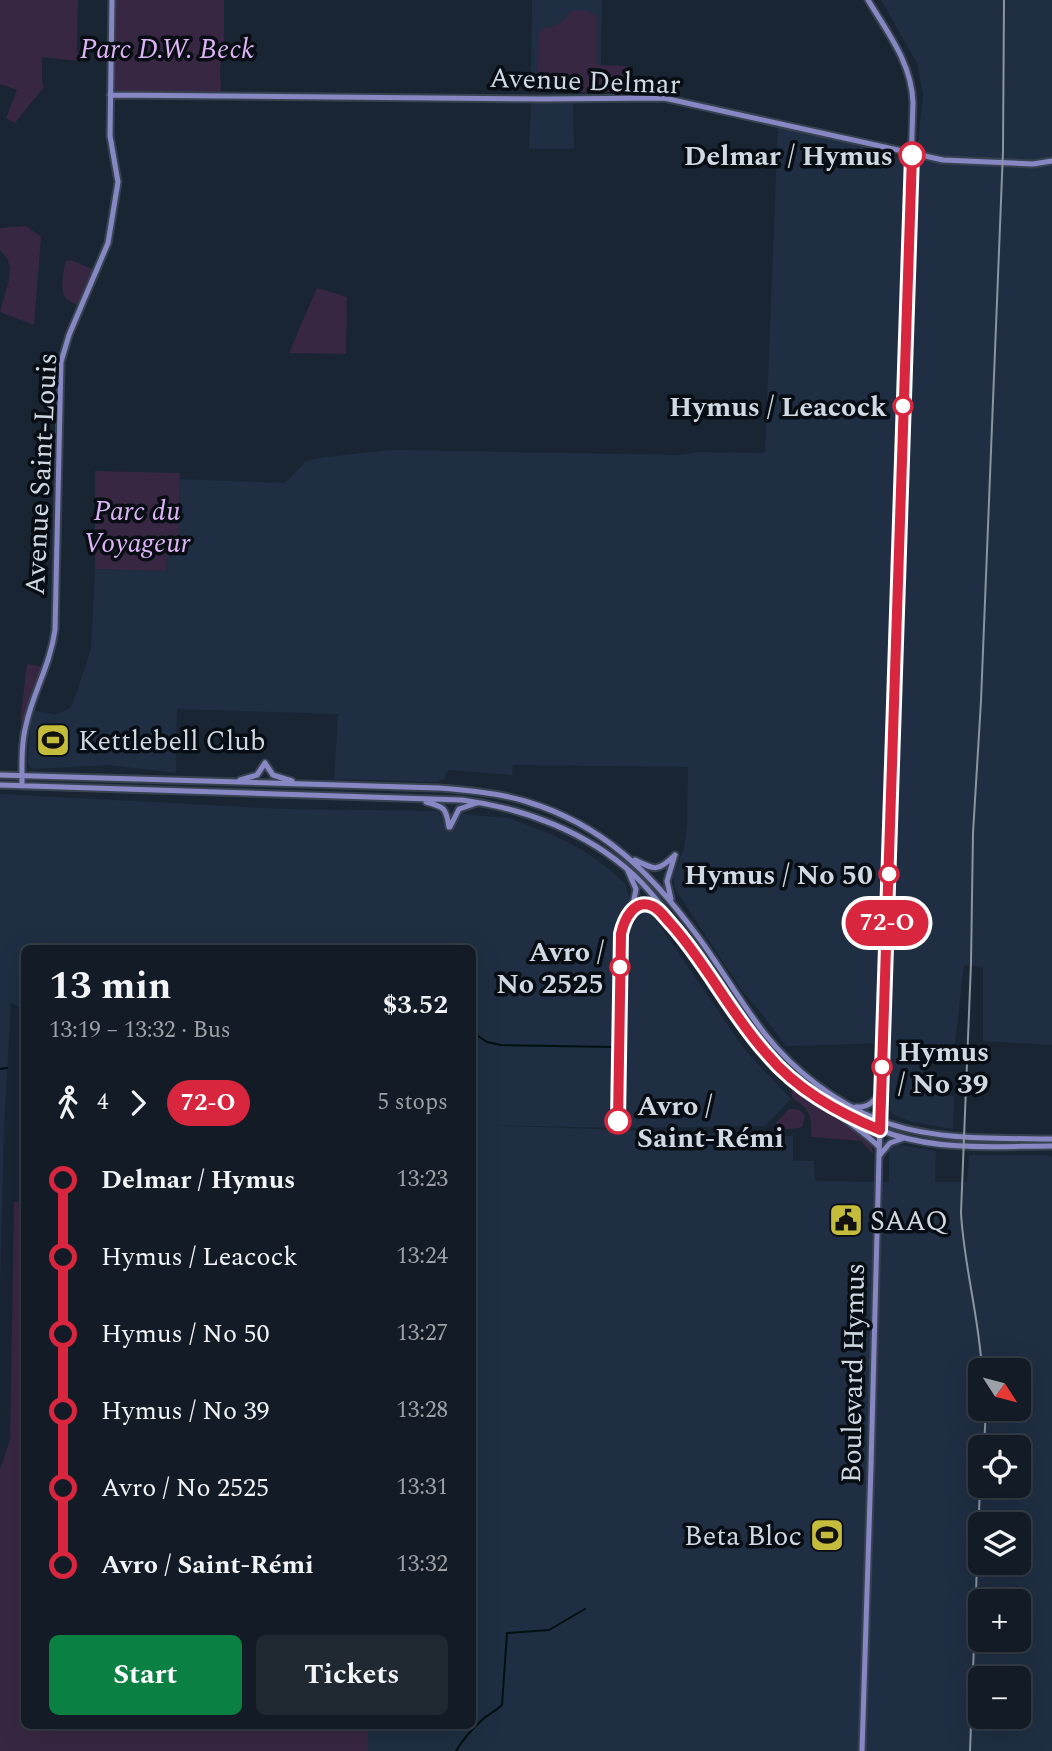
<!DOCTYPE html>
<html lang="en">
<head>
<meta charset="utf-8">
<style>
	:root { --surface:#131c26; --page:#202932; --text:#f1f3f6; --muted:#9da1a7; --line:#323a43; --accent:#0b8043 }
	body { margin:0; font-family:Spectral,serif; background:var(--page); color:var(--text); height:100vh; display:flex; flex-direction:column; font-size:26px; white-space:nowrap }
	* { box-sizing:border-box; margin:0 }
	p { font-size:23px; color:var(--muted) }
	.icon { flex:none; width:38px; height:38px; fill:none; stroke:currentColor; stroke-width:2; stroke-linecap:round; stroke-linejoin:round }
	.map { position:relative; flex:1; overflow:hidden }
	.panel { position:absolute; left:21px; top:945px; width:455px; height:784px; display:flex; flex-direction:column; background:var(--surface); border-radius:10px; box-shadow:0 7px 28px #0002,0 0 0 2px var(--line) }
	.panel>* { flex:none }
	.badge { padding:0 14px; border-radius:23px; font-size:24px; line-height:46px }
	.needle { width:46px; rotate:126deg }
	.buttons { position:absolute; left:968px; top:1358px; display:grid; gap:14px }
	.buttons a { display:grid; place-items:center; width:63px; height:63px; border-radius:10px; background:var(--surface); box-shadow:0 7px 28px #0002,0 0 0 2px var(--line); font-size:35px }
	.map>.badge { position:absolute; translate:-50% -50%; box-shadow:0 0 0 4px #fff }
	.legs { display:flex; align-items:center; gap:10px; height:77px; padding:0 28px; font-size:23px }
	.legs p { margin-inline-start:auto }
	.summary { display:flex; align-items:center; justify-content:space-between; height:119px; padding:0 28px }
	h1 { font-size:38px; font-weight:700; line-height:52px }
	.cta { display:flex; gap:14px; margin-top:auto; padding:14px 28px }
	.cta a { flex:1; height:80px; border-radius:10px; background:var(--accent); color:#fff; font-size:28px; font-weight:700; line-height:80px; text-align:center }
	.cta a+a { background:var(--page); color:var(--text) }
	ul { padding:0 28px; list-style:none }
	li { display:flex; align-items:center; gap:24px; height:77px; font-size:26px }
	li i { display:grid; place-items:center; width:10px; height:100%; margin:0 9px; background:currentColor }
	li i::after { content:''; width:18px; height:18px; margin:-9px; border:5px solid; border-radius:50%; background:var(--surface) }
	li p { margin-inline-start:auto }
	li:first-child i { background:linear-gradient(#0000 50%,currentColor 0) }
	li:last-child i { background:linear-gradient(currentColor 50%,#0000 0) }
	.map>svg:first-child { display:block }
</style>
</head>
<body>
<div class="map">
<svg width="1052" height="1751" viewBox="0 0 1052 1751">
	<rect width="100%" height="100%" fill="#192533"/>
	<path fill="#1f2e42" fill-rule="evenodd" d="M532,0H602L601,65L599,66V70L531,74Z
		M881,0H1052V1045L983,1041V967L964,965L955,1044H912L927,1045L928,1094L954,1096L953,1129L912,1122L892,1114L890,1110L891,1043L786,1046L758,1009L743,992L675,889L673,877L684,848L687,827L688,767L513,765L512,775L448,770L444,779L436,782L334,779L338,714L177,709L176,773L108,765L33,769L30,767L28,762L30,727L33,710L55,715L70,708L76,695L91,648L95,569L166,571L167,555L178,545L180,479L285,483L305,462L318,458L362,453L394,450L679,455L699,452L765,453L778,124L916,162L923,94L917,63Z
		M531,102L573,103L574,149H529Z
		M0,794L283,809L437,811L448,824H453L462,814L509,818L553,835L579,848L600,862L625,883L632,907L637,910L652,914L740,1043L752,1058L791,1099L765,1126L620,1128L479,1125L793,1136V1161H814L815,1181L889,1182V1153L892,1146L895,1144L936,1151L935,1182H967L969,1155H1046L1052,1158V1751H368V1726H472V948H24V1110H21L23,1009L11,1003L4,1127L0,1285ZM980,1370H1018V1409H980ZM980,1447H1018V1486H980ZM980,1524H1018V1563H980ZM980,1601H1018V1640H980ZM980,1678H1018V1717H980Z"/>
	<path fill="#382742" d="M0,0H78L77,48L79,61L42,57V81L44,87L15,123L6,118L17,90L0,84Z
		M116,0H224V49L220,68L221,95H111V8Z
		M583,10L598,16V65L627,66V89L625,92H531V74L543,73L537,72L539,33L544,28L553,27L564,20L572,11Z
		M26,226L41,237L34,325L0,312L9,280L10,268L7,258L0,250V228Z
		M71,260L97,271L81,307C76,304 69,302 65,297C60,290 63,270 66,261Z
		M317,288L347,297L346,354L289,353Z
		M95,471L180,473L178,546L167,555L166,571L95,569Z
		M27,664L45,667L23,720L20,722Z
		M792,1087L869,1141L872,1148L873,1154L861,1141L811,1137C812,1115 811,1110 792,1098Z
		M792,1109C798,1109 803,1111 805,1117L802,1127C795,1129 784,1130 777,1127L776,1123L788,1110Z
		M14,1202H24V1726H368V1751H0V1469L10,1440Z"/>
	<g fill="none" stroke-linecap="round" stroke-linejoin="round">
		<path stroke="#001110" stroke-width="2" d="M472,1032L487,1042L501,1045L612,1047
			M0,1069L7,1068
			M456,1751C463,1739 472,1729 483,1719C489,1714 496,1711 502,1705L507,1633L549,1630L585,1609"/>
		<g stroke="#36424f" stroke-width="9">
			<path id="secondary" d="M110,95L544,99L664,98L943,160L1033,164L1052,161
				M265,763L273,775L292,781
				M0,775L439,788C469,790 500,793 528,802C603,825 651,873 696,934C720,966 740,1002 765,1034C794,1071 835,1102 879,1120C932,1141 995,1138 1052,1139
				M240,780L257,775L265,763
				M0,785L462,800C524,808 587,832 634,875C657,897 675,924 693,950C716,984 738,1022 766,1054C799,1091 847,1120 894,1135C945,1151 1000,1146 1052,1146
				M22,786C22,766 21,745 26,725C33,692 50,666 55,630L61,362L69,335L108,243L118,182L110,136L112,0
				M426,802C445,807 446,808 449,827
				M450,827L459,809L477,803
				M635,860C655,870 658,872 675,855
				M628,871L636,889L633,905
				M671,899L667,881L674,858
				M627,915C631,911 636,906 642,904C655,901 666,919 674,928
				M856,1107C869,1108 874,1101 881,1091
				M835,1111C849,1124 866,1133 879,1147
				M879,1156L890,1143L904,1138
				M862,1751L871,1466L879,1156L913,103C912,64 888,33 868,0"/>
		</g>
		<use href="#secondary" stroke="#8787c3" stroke-width="5"/>
		<path stroke="#8b95a0" stroke-width="2" d="M982,1370C979,1317 964,1266 961,1213L971,963L973,833L981,701L1003,151L1004,0
			M984,1447L986,1409
			M970,1751L980,1485"/>
	</g>
	<g fill="none" stroke-linecap="round" stroke-linejoin="round">
		<g stroke="#fff" stroke-width="16">
			<path id="line-1" d="M618,1121L621,934C624,920 634,898 652,906C660,909 665,918 671,924C707,964 730,1013 766,1053C796,1089 837,1112 880,1130L912,155"/>
		</g>
		<use href="#line-1" stroke="#d7263d" stroke-width="10"/>
	</g>
	<defs>
		<g id="stadium-square" transform="scale(1.75)"><rect x="-9" y="-9" width="18" height="18" rx="4" fill="#c6bc3c" stroke="#080e14"/><path d="M0-5a6.5 5 0 1 0 0 10a6.5 5 0 1 0 0-10ZM-3.5-1.8h7v3.6h-7Z" fill="#111"/></g>
		<g id="civic-square" transform="scale(1.75)"><rect x="-9" y="-9" width="18" height="18" rx="4" fill="#c6bc3c" stroke="#080e14"/><path d="M-.6-6.5H3V-4.5H.6V-3L4-1V1h2V6H-6V1h2V-1L-.6-3ZM-1.2 2.5V6h2.4V2.5Z" fill="#111"/></g>
	</defs>
	<g fill-rule="evenodd">
		<use href="#stadium-square" x="53" y="740"/>
		<use href="#civic-square" x="846" y="1220"/>
		<use href="#stadium-square" x="827" y="1535"/>
	</g>
	<g fill="#fff" stroke="#d7263d" stroke-width="3.5">
		<circle cx="912" cy="155" r="12"/>
		<circle cx="903" cy="406" r="9"/>
		<circle cx="889" cy="874" r="9"/>
		<circle cx="620" cy="967" r="9"/>
		<circle cx="882" cy="1067" r="9"/>
		<circle cx="618" cy="1121" r="12"/>
	</g>
	<g text-anchor="middle" stroke-width="7" stroke-linejoin="round" paint-order="stroke">
		<g font-size="28" font-style="italic" fill="#deb4f6" stroke="#080e14">
			<text x="167" y="58">Parc D.W. Beck</text>
			<text x="137" y="520">Parc du<tspan x="137" dy="32">Voyageur</tspan></text>
		</g>
		<g font-size="28" fill="#d0d8e2" stroke="#080e14">
			<text transform="translate(585 80) rotate(2)" y="10">Avenue Delmar</text>
			<text transform="translate(40 474) rotate(-87)" y="10">Avenue Saint-Louis</text>
			<text transform="translate(852 1373) rotate(-89)" y="10">Boulevard Hymus</text>
		</g>
		<g font-size="28" font-weight="bold" fill="#d0d8e2" stroke="#080e14" text-anchor="end">
			<text x="893" y="165">Delmar / Hymus</text>
			<text x="887" y="416">Hymus / Leacock</text>
			<text x="873" y="884">Hymus / No 50</text>
			<text x="604" y="961">Avro /<tspan x="604" dy="32">No 2525</tspan></text>
			<text x="898" y="1061" text-anchor="start">Hymus<tspan x="898" dy="32">/ No 39</tspan></text>
			<text x="637" y="1115" text-anchor="start">Avro /<tspan x="637" dy="32">Saint-Rémi</tspan></text>
		</g>
		<g font-size="28" fill="#d0d8e2" stroke="#080e14" text-anchor="start">
			<text x="78" y="750">Kettlebell Club</text>
			<text x="870" y="1230">SAAQ</text>
			<text x="802" y="1545" text-anchor="end">Beta Bloc</text>
		</g>
	</g>
</svg>
<div class="buttons">
<a><svg class="needle" viewBox="-14 -14 28 28"><path d="M0-13l5 13h-10z" fill="#e53935"/><path d="M0 13l5-13h-10z" fill="#9da1a7"/></svg></a>
<a><svg class="icon" aria-label="locate" viewBox="0 0 24 24"><circle cx="12" cy="12" r="6"/><path d="M12 2v4M12 18v4M2 12h4M18 12h4"/></svg></a>
<a><svg class="icon" aria-label="layers" viewBox="0 0 24 24"><path d="M12 4l9 5-9 5-9-5zM3 14l9 5 9-5"/></svg></a>
<a>+</a>
<a>−</a>
</div>
<b class="badge" style="left:887px;top:923px;background:#d7263d;color:#fff">72-O</b>
<section class="panel">
<div class="summary"><div><h1>13 min</h1><p>13:19 – 13:32 · Bus</p></div><b>$3.52</b></div>
<div class="legs"><svg class="icon" aria-label="walk" viewBox="0 0 24 24"><circle cx="13" cy="4" r="2"/><path d="M13 8l-2 6 4 7M11 14l-3 7M7 12l3-4h3l4 4"/></svg>4<svg class="icon" aria-label="forward" viewBox="0 0 24 24"><path d="M9 5l7 7-7 7"/></svg><b class="badge" style="background:#d7263d;color:#fff">72-O</b><p>5 stops</p></div>
<ul>
<li><i style="color:#d7263d"></i><b>Delmar / Hymus</b><p>13:23</p></li>
<li><i style="color:#d7263d"></i><span>Hymus / Leacock</span><p>13:24</p></li>
<li><i style="color:#d7263d"></i><span>Hymus / No 50</span><p>13:27</p></li>
<li><i style="color:#d7263d"></i><span>Hymus / No 39</span><p>13:28</p></li>
<li><i style="color:#d7263d"></i><span>Avro / No 2525</span><p>13:31</p></li>
<li><i style="color:#d7263d"></i><b>Avro / Saint-Rémi</b><p>13:32</p></li>
</ul>
<div class="cta"><a>Start</a><a>Tickets</a></div>
</section>
</div>
</body>
</html>
